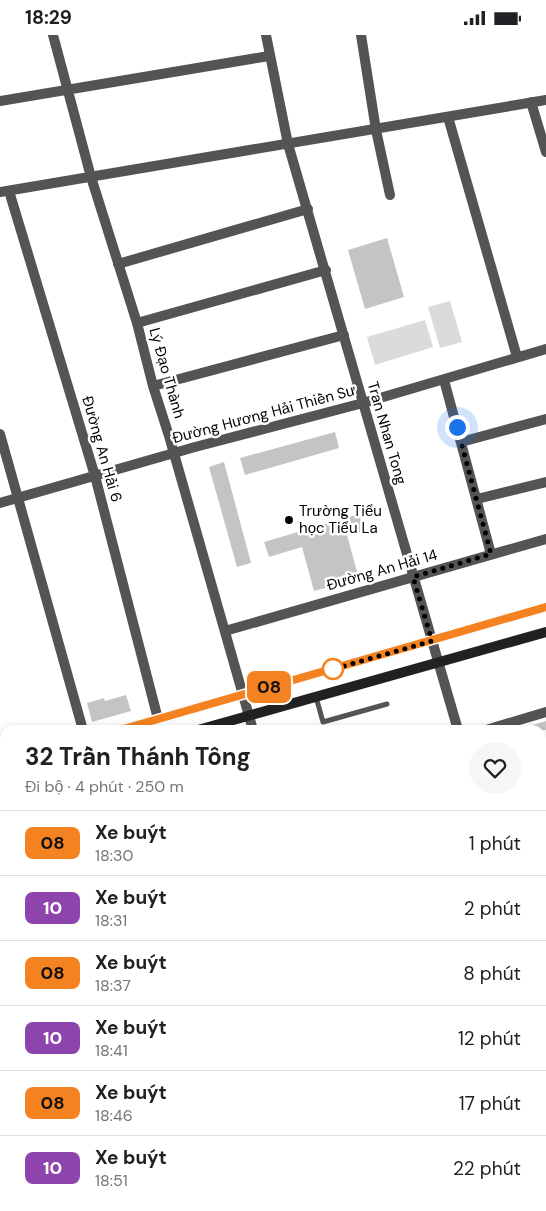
<!DOCTYPE html>
<html lang="vi">
<head>
<meta charset="utf-8">
<style>
	:root { --surface:#fff; --page:#f6f6f6; --text:#202124; --muted:#757577; --line:#e0e0e0 }
	body { margin:0; font-family:"DM Sans",sans-serif; background:var(--page); color:var(--text); height:100vh; display:flex; flex-direction:column; font-size:19px; white-space:nowrap }
	* { box-sizing:border-box; margin:0 }
	p { font-size:16px; color:var(--muted) }
	.icon { flex:none; width:28px; height:28px; fill:none; stroke:currentColor; stroke-width:2; stroke-linecap:round; stroke-linejoin:round }
	.map { position:relative; flex:1; overflow:hidden }
	.drawer { position:absolute; left:0px; top:690px; width:546px; height:486px; display:flex; flex-direction:column; background:var(--surface); border-radius:15px 15px 0 0; box-shadow:0 2px 8px #0003 }
	.drawer>* { flex:none }
	.badge { padding:0 10px; border-radius:8px; font-size:18px; line-height:32px }
	.you { position:absolute; width:25px; height:25px; margin:-12px; border:4px solid #fff; border-radius:50%; background:#1a73e8; box-shadow:0 0 0 8px #1a73e833 }
	.map>.badge { position:absolute; translate:-50% -50%; box-shadow:0 0 0 2px #fff }
	.round { display:grid; place-items:center; flex:none; width:52px; height:52px; border-radius:26px; background:var(--page) }
	.head { display:flex; align-items:center; justify-content:space-between; height:85px; padding:0 25px }
	h1 { font-size:24px; font-weight:700; line-height:38px }
	ul { padding:0; list-style:none }
	li { display:flex; align-items:center; gap:15px; height:65px; padding:0 25px; border-top:1px solid var(--line) }
	li div { flex:1 }
	li b { display:block; font-size:19px }
	li em { font-style:normal }
	li .badge { min-width:55px; font-weight:700; text-align:center }
	.status { display:flex; justify-content:space-between; align-items:center; height:35px; padding:0 25px; background:var(--surface); direction:ltr }
	.status svg { height:14px; fill:currentColor }
	.map>svg:first-child { display:block }
</style>
</head>
<body>
<div class="status"><b>18:29</b><svg viewBox="0 0 49 12"><path d="M0 12V9h3v3zM5 12V6h3v6zM10 12V3h3v9zM15 12V0h3v12zM26 1h20v11H26zM47 4h2v5h-2z"/></svg></div>
<div class="map">
<svg width="546" height="1176" viewBox="0 0 546 1176">
	<rect width="100%" height="100%" fill="#fff"/>
	<path fill="#dbdbdb" d="M450,266L462,307L440,313L428,272Z
		M425,285L433,312L375,330L367,302Z
		M0,973L5,991V1109L0,1110Z"/>
	<path fill="#c4c4c4" d="M387,203L404,262L365,274L348,215Z
		M335,397L339,413L245,440L240,423Z
		M224,427L251,528L237,532L209,432Z
		M359,479L364,496L347,500L359,544L314,556L302,512L269,522L264,507Z
		M126,660L131,676L92,687L87,668L104,663L105,666Z
		M546,686V695H523L522,693Z"/>
	<g fill="none" stroke-linecap="round" stroke-linejoin="round">
		<g stroke="#dbdbdb" stroke-width="18">
			<path id="highway" d="M0,826L5,844
				M0,927L5,945
				M68,1171L69,1176
				M93,1171L94,1176"/>
		</g>
		<path stroke="#545454" stroke-width="5" d="M316,662L323,687L387,669"/>
		<path stroke="#545454" stroke-width="10" d="M53,0L91,142L137,288L153,351L169,401L253,695
			M266,0L288,109L458,695
			M361,0L376,95L390,160
			M0,66L269,21
			M531,67L546,117
			M448,82L517,322
			M9,156L95,441L158,684
			M0,157L546,65
			M118,229L308,174
			M137,288L326,235
			M444,345L491,519
			M153,351L344,300
			M0,399L83,695
			M461,407L546,384
			M477,464L546,447
			M0,468L195,412L363,368L546,314
			M225,596L546,504
			M486,695L546,677
			M541,867L546,865
			M541,945L546,944
			M541,987L546,1005
			M221,1171L222,1176
			M389,1171L391,1176"/>
		<path stroke="#212121" stroke-width="10" d="M120,695L546,572
			M198,695L546,597
			M0,731L5,729
			M0,752L5,750
			M0,762L5,782
			M0,970L5,989
			M541,1111L546,1110
			M56,1171L57,1176
			M107,1171L108,1176
			M314,1176L331,1171"/>
		<use href="#highway" stroke="#000" stroke-width="15"/>
	</g>
	<g fill="none" stroke-linecap="round" stroke-linejoin="round">
		<g stroke="#fff" stroke-width="11">
			<path id="line" d="M120,695L546,572"/>
		</g>
		<use href="#line" stroke="#f58220" stroke-width="8"/>
		<path stroke="#000" stroke-width="5" stroke-dasharray="0 9" d="M333,634L330,635L432,606L413,542L491,519L457,392"/>
	</g>
	<circle fill="#000" stroke="#fff" stroke-width="2" cx="289" cy="485" r="5"/>
	<circle fill="#fff" stroke="#f58220" stroke-width="2.5" cx="333" cy="634" r="10"/>
	<g text-anchor="middle" stroke-width="5" stroke-linejoin="round" paint-order="stroke">
		<g font-size="15" fill="#000" stroke="#fff">
			<text transform="translate(167 338) rotate(74)" y="5">Lý Đạo Thành</text>
			<text transform="translate(264 379) rotate(-15)" y="5">Đường Hương Hải Thiền Sư</text>
			<text transform="translate(387 398) rotate(74)" y="5">Tran Nhan Tong</text>
			<text transform="translate(102 414) rotate(74)" y="5">Đường An Hải 6</text>
			<text transform="translate(382 535) rotate(-16)" y="5">Đường An Hải 14</text>
		</g>
		<g font-size="15" fill="#000" stroke="#fff" text-anchor="start">
			<text x="299" y="481">Trường Tiểu<tspan x="299" dy="17">học Tiểu La</tspan></text>
		</g>
	</g>
</svg>
<div class="you" style="left:457px;top:392px"></div>
<b class="badge" style="left:269px;top:652px;background:#f58220;color:#111">08</b>
<section class="drawer">
<div class="head"><div><h1>32 Trần Thánh Tông</h1><p>Đi bộ · 4 phút · 250 m</p></div><a class="round"><svg class="icon" aria-label="heart" viewBox="0 0 24 24"><path d="M12 20l-8-8c-3-5 5-10 8-4 3-6 11-1 8 4z"/></svg></a></div>
<ul>
<li><span class="badge" style="background:#f58220;color:#111">08</span><div><b>Xe buýt</b><p>18:30</p></div><em>1 phút</em></li>
<li><span class="badge" style="background:#8e44ad;color:#fff">10</span><div><b>Xe buýt</b><p>18:31</p></div><em>2 phút</em></li>
<li><span class="badge" style="background:#f58220;color:#111">08</span><div><b>Xe buýt</b><p>18:37</p></div><em>8 phút</em></li>
<li><span class="badge" style="background:#8e44ad;color:#fff">10</span><div><b>Xe buýt</b><p>18:41</p></div><em>12 phút</em></li>
<li><span class="badge" style="background:#f58220;color:#111">08</span><div><b>Xe buýt</b><p>18:46</p></div><em>17 phút</em></li>
<li><span class="badge" style="background:#8e44ad;color:#fff">10</span><div><b>Xe buýt</b><p>18:51</p></div><em>22 phút</em></li>
</ul>
</section>
</div>
</body>
</html>
